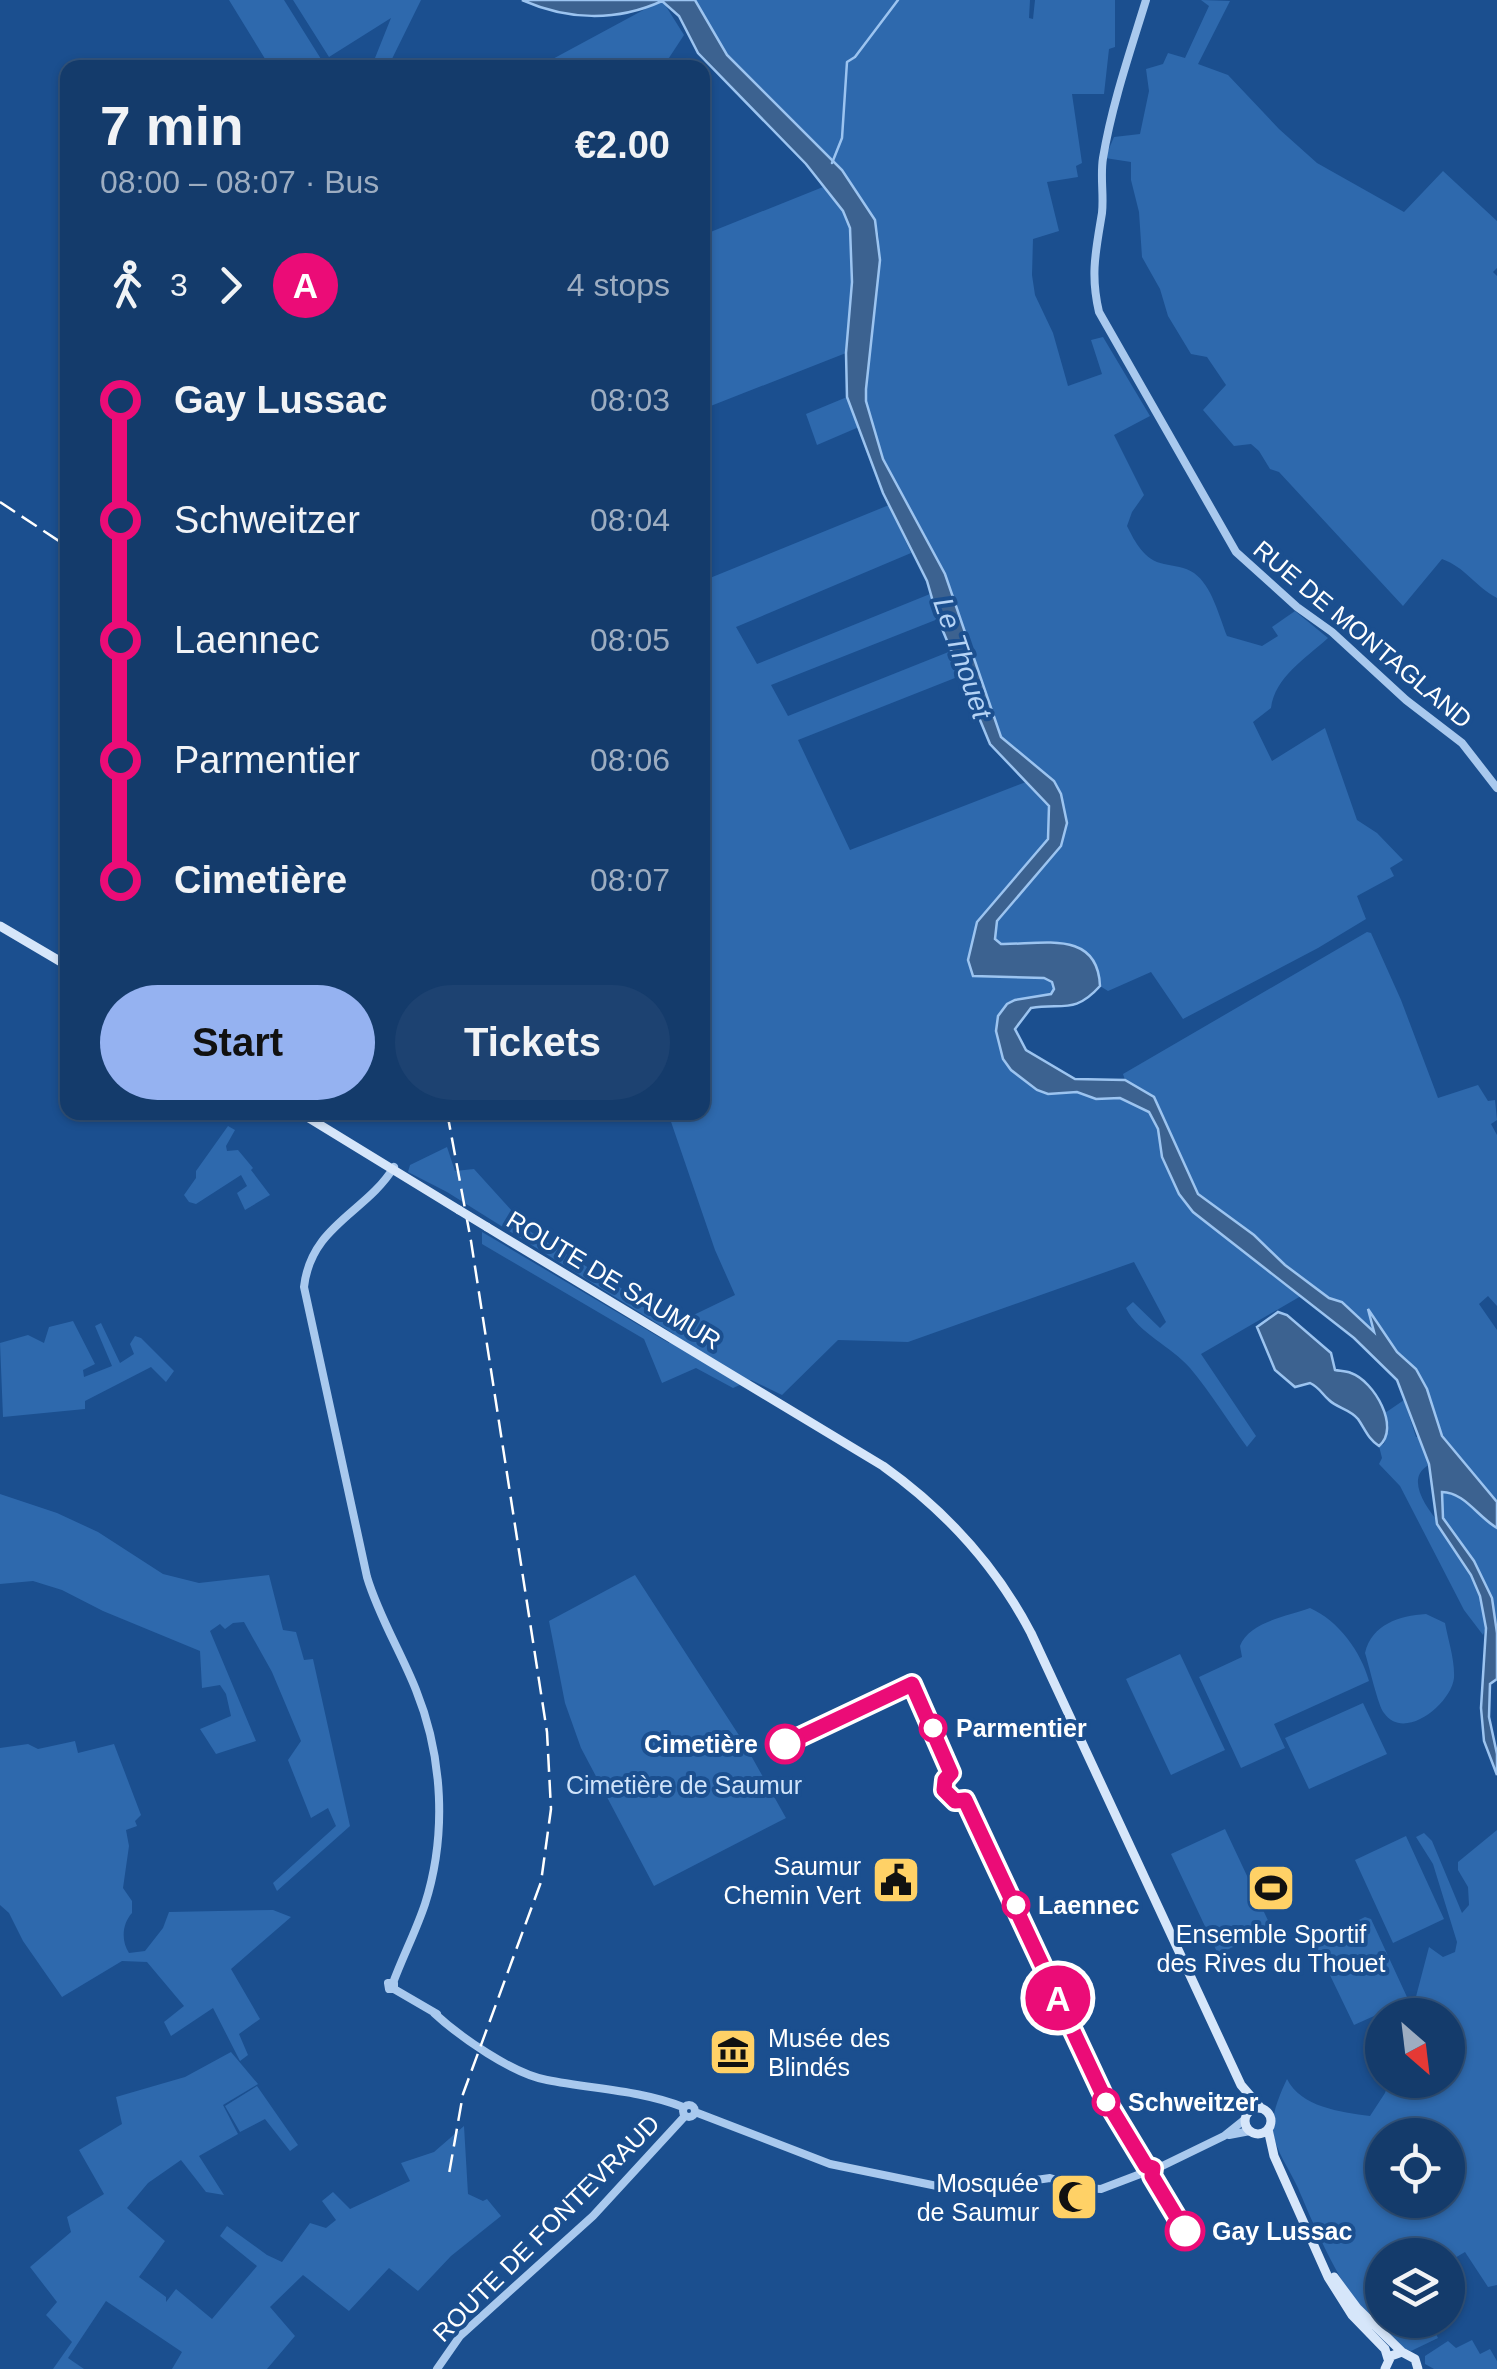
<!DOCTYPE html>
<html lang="en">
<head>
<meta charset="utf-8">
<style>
	:root { --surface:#143b6b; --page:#1d4271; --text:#f1f3f6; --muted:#9dadc1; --line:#33557e; --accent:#95b2f1 }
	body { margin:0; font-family:Helvetica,sans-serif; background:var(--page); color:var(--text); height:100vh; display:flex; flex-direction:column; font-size:38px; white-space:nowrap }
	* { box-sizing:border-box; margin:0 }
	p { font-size:32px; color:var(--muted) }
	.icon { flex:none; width:55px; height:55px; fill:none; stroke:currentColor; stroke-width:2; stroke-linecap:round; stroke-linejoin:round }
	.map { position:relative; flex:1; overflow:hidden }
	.panel { position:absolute; left:60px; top:60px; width:650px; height:1060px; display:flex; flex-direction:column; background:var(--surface); border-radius:20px; box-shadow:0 2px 8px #0004,0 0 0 2px var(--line) }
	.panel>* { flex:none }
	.badge { padding:0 20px; border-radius:32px; font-size:35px; line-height:65px }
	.needle { width:65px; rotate:152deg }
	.fabs { position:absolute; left:1365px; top:1998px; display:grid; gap:20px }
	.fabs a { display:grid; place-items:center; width:100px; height:100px; border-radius:50%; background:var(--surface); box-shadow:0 2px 8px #0004,0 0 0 2px var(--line); font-size:50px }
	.map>.badge { position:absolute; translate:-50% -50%; box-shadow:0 0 0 5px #fff }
	.legs { display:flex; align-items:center; gap:15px; height:110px; padding:0 40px; font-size:32px }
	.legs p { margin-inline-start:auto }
	.head { display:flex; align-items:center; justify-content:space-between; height:170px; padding:0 40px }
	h1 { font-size:55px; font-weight:600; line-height:75px }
	.button { display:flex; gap:20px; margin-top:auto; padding:20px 40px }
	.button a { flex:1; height:115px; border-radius:60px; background:var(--accent); color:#111; font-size:40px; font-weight:600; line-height:115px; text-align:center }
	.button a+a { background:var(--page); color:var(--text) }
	ul { padding:0 40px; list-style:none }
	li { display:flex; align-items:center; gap:35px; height:120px; font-size:38px }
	li i { display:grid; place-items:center; width:15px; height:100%; margin:0 12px; background:currentColor }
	li i::after { content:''; width:25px; height:25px; margin:-12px; border:8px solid; border-radius:50%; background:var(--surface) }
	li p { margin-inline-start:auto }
	li:first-child i { background:linear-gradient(#0000 50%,currentColor 0) }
	li:last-child i { background:linear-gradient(currentColor 50%,#0000 0) }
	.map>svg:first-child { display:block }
</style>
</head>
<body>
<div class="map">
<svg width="1497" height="2369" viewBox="0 0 1497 2369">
	<rect width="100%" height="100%" fill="#1b4f8f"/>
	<path fill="#2e69ad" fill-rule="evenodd" d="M229,0H284L326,67H309L305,62L295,67H270Z
		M293,0H421L388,67L371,68L391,18L329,57Z
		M662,0L684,35L663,67L536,68Z
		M695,0H1030L1029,18L1033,19L1035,0H1115V47L1109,49L1104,94H1072L1082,163L1076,166L1078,177L1047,182L1059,231L1033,239L1032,275L1035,295L1053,333L1068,386L1102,374L1091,340L1103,337L1150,416L1114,435L1144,495L1132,512L1127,526C1135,542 1144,560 1164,564C1174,566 1185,567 1194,573C1212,586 1219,616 1227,636L1262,646L1278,636L1272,627L1295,611L1328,638C1305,659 1275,677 1271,708L1253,722L1272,761L1325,728L1357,820L1377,833L1403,860L1390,868L1394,876L1357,896L1366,919L1318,948L1183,1019L1151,972L1108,991L1100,986C1100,976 1098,972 1092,964C1066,930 1038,945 1001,944L995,939L997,921L1061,846L1054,781L1001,737L945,574L883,459L866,401V388L878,286L879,237L875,220L842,170L727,55Z
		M1201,0L1230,1L1198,64L1228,75L1279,129L1317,163L1404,212L1443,171L1497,221V268L1493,272L1497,276V598C1476,587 1465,567 1442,559L1403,606L1279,472L1270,469L1259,451L1251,444L1234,446L1203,410L1226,385L1207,357L1191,354L1168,316L1160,289L1142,257L1139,212L1131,180V162L1105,158L1114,137L1140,134L1149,91L1146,69L1163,64L1168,53L1185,58L1209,6Z
		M823,187L843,211L850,228L852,282L846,353L703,409V235Z
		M847,397L859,427L817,445L806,414Z
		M889,505L911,553L736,627L757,664L930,594L938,619L771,685L788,716L951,651L960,676L798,740L850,850L1026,782L1049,806V839L977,922L968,960L983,977L1044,978L1052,981L1054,989L1051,994L1015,1000L996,1031L1004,1060L1037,1090L1048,1094L1077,1092L1096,1099L1120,1098L1149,1111L1158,1129L1162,1157L1179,1194L1193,1212L1301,1296L1201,1354L1256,1436L1247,1447C1228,1421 1211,1393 1190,1368C1171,1346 1139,1334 1126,1308L1133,1302L1160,1328L1166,1322L1134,1262L908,1342L838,1340L782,1395L751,1380L733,1388L696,1368L662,1383L644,1339L482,1244V1232L669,1343L674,1334L447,1192L408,1172L410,1165L447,1147L455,1171L474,1169L531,1232L677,1323L735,1295L715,1250L668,1113L702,1112L703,577L705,580Z
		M1367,932L1371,933L1401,1000L1438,1098L1478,1085L1488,1101L1495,1100L1497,1120L1491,1124L1497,1135V1306L1488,1296L1479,1304L1497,1330V1502L1459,1460C1450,1461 1435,1461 1427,1466C1396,1486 1453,1539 1468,1552L1443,1518L1442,1492C1465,1493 1477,1517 1497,1528V1633L1491,1615L1483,1635L1464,1610L1400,1486L1379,1464L1382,1458L1379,1446L1384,1444L1389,1426L1385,1413L1404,1400L1416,1437L1441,1436L1427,1389L1416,1369L1397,1352L1370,1312L1376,1334L1342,1302L1329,1298L1285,1265L1254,1235L1198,1194L1154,1097L1125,1080L1123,1074Z
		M228,1126L235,1130L226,1146L227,1151L238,1150L253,1168L251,1170L270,1195L245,1210L237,1193L247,1186L241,1175L196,1204L189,1202L184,1195L196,1178V1171Z
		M73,1321L95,1364L83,1370L84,1377L112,1366L95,1326L101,1323L120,1363L134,1354L130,1344L135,1336L141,1338L174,1371L166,1382L151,1367L85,1401V1409L3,1417L0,1343L28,1335L44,1343L49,1327Z
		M0,1494L57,1513L98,1532L163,1574L199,1583L269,1575L283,1630L296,1632L304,1660L313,1659L350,1826L277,1891L273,1883L336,1826L328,1808L311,1818L288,1760L301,1741L272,1672L244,1622L233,1623L225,1629L220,1624L210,1631L256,1741L216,1754L200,1729L231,1716L226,1694L220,1685L202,1688L200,1651L103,1611L62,1590L33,1581L0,1584Z
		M635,1575L744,1743L786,1818L654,1886L581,1748L565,1703L549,1621Z
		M1310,1608C1339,1621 1361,1652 1369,1681L1274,1724L1285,1748L1241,1768L1199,1677L1242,1657L1240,1646C1249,1622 1288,1616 1310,1608Z
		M1426,1614L1445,1623C1448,1640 1455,1660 1454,1678C1451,1704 1404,1742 1384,1713C1378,1706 1369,1665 1365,1653C1372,1624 1399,1616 1426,1614Z
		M1180,1654L1225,1750L1171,1775L1126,1679Z
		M1363,1703L1387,1754L1309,1789L1285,1738Z
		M75,1741L78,1753L114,1744L141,1815L135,1821L137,1826L126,1830L129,1846L123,1888L132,1901V1913C122,1924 121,1941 129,1953L145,1951L163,1928L169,1912L273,1910L291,1917L231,1969L260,2019L239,2034L248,2055L240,2061L213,2008L171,2036L164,2022L184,2006L147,1962L122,1961L62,1997L23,1941L9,1913L0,1905V1748L28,1744L38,1749Z
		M1225,1829L1272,1929L1218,1954L1171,1854Z
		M1497,1830V2285L1488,2287L1465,2252L1448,2262V2255H1382V2320H1432L1430,2322L1438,2338L1411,2351C1359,2335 1318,2235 1298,2188C1290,2170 1275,2150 1273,2131C1271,2114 1280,2094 1287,2079C1301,2107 1340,2112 1370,2116L1385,2093L1389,2080H1448V2015H1408L1413,2008L1429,1947L1443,1957L1455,1952L1457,1942L1433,1864L1416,1837L1424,1833L1432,1841L1462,1913L1469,1905L1468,1887L1458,1870V1862ZM1382,2135H1448V2200H1382Z
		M1406,1836L1444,1919L1393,1943L1355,1860Z
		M1365,1917L1371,1919L1407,1997L1403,2003L1354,2025L1314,1942Z
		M231,2052L258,2084L223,2105L238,2134L199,2156L224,2195L206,2192L181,2160L148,2183L127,2208L165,2241L139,2277L166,2297V2302L176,2289L212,2319L257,2266L220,2236L227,2226L267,2255L282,2262L310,2223L326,2228L336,2220L322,2201L333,2192L350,2209L410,2181L401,2163L434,2152L464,2126L468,2194L483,2201L487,2199L501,2216L451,2256L418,2291L389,2268L349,2311L303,2275L270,2307L295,2336L267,2369H172L182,2352L106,2301L68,2358L84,2369H53L72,2342L46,2315L57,2302L30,2267L71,2232L67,2217L104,2194L79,2150L122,2124L116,2097L185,2077Z
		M257,2086L298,2145L290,2151L265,2119L240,2132L225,2106Z
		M1472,2340L1480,2354L1490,2349L1497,2361V2369H1434L1425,2364V2356L1448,2341L1456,2348Z"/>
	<path fill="#3c6290" stroke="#9cc4f0" stroke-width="2.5" d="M522,0H695L727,55L842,170L875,220L880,260L866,389V401L883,459L945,574L1001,737L1054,781L1061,794L1067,823L1061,846L997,921L995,939L1001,944C1039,945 1098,928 1100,986C1075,1014 1063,1003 1031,1008L1015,1029L1026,1050L1075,1079L1125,1080L1154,1097L1198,1194L1254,1235L1285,1265L1329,1298L1342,1302L1374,1332L1368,1309L1397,1352L1416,1369L1427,1389L1442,1436L1497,1502V1528C1478,1517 1464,1492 1442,1492L1443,1518L1474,1561L1492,1598L1497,1633V1679L1490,1684L1489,1717L1497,1754V1775L1484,1741L1481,1708L1486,1628L1480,1596L1471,1575L1437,1524L1429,1464L1397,1380L1354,1338L1193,1212L1179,1194L1162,1157L1158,1129L1149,1112L1120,1098L1096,1099L1077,1092L1048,1094L1037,1090L1011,1070L1003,1059L996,1031L998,1016L1007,1004L1015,1000L1051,994L1054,989L1052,982L1044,978L973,976L968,960L977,922L1048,839L1049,806L990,744L938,619L927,581L883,493L847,397L846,353L852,282L850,228L843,211L806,164L698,53L679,16L662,1C616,22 567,20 522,0Z
		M1278,1312L1287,1315L1331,1353L1335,1370C1340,1371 1346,1371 1351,1373C1374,1381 1401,1428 1379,1446C1368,1439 1365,1429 1358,1419C1350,1409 1337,1408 1329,1400C1321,1393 1320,1388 1310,1383L1295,1387L1275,1370L1257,1327Z"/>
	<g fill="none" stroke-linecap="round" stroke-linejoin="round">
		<path stroke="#9cc4f0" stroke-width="2.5" d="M832,163L842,138L847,62L855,57L898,0"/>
		<path stroke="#a9c9ee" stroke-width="8" d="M1146,0C1130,52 1112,104 1103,158C1100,176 1104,195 1102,213C1096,250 1090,274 1099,312L1236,552L1297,607L1332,632L1406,700L1462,743L1497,788
			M388,1983H394V1989H389Z
			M393,1983C403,1956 416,1931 425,1904C447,1835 443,1757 416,1690C401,1652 379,1617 367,1577L304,1287C311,1225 366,1213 394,1167
			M394,1989L437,2014
			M434,2013C460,2037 513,2074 547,2080C592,2089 640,2090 683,2107
			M683 2111a6 6 0 1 1 12 0a6 6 0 1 1-12 0Z
			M695,2112L830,2164L937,2186L987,2187L1050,2178L1084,2188L1101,2189L1143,2173
			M1229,2135L1250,2131
			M1143.5 2172a5.5 5.5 0 1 1 11 0a5.5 5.5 0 1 1-11 0Z
			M1154,2170L1224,2136L1244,2120
			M437,2369L460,2336L593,2216L685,2116"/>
		<path stroke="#d6e6fa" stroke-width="9" d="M0,926L68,966
			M299,1112L459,1210
			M487,1227L883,1466C946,1511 995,1564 1031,1633L1241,2085L1260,2107
			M1245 2121a13 13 0 1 1 26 0a13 13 0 1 1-26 0Z
			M1268,2129L1274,2156L1328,2277L1352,2315L1385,2349L1388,2359
			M1334,2277L1357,2308L1402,2352
			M1385,2369L1391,2356L1402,2352L1415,2359L1418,2369"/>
		<path stroke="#fff" stroke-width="2.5" stroke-dasharray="18 8" stroke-linecap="butt" d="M0,502L68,547
			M447,1112L471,1241L547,1732L551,1809L541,1882L463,2094L449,2174"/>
		<path stroke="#d6e6fa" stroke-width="9" d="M459,1210L487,1227"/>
	</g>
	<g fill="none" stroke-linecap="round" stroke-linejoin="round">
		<g stroke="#fff" stroke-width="22">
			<path id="line-1" d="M785,1744L912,1684L951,1773L945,1780L944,1790L955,1801L965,1800L1103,2095L1146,2166L1153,2168L1152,2176L1185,2231"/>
		</g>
		<use href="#line-1" stroke="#eb0c77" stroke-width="15"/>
	</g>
	<defs>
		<g id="civic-square" transform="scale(2.5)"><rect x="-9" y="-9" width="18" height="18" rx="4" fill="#ffd166" stroke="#1b4f8f"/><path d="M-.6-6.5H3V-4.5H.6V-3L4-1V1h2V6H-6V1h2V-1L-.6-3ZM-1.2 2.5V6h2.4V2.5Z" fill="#111"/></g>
		<g id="stadium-square" transform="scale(2.5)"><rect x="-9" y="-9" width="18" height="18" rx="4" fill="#ffd166" stroke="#1b4f8f"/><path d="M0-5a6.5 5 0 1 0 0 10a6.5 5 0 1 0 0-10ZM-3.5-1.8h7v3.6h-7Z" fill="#111"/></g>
		<g id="museum-square" transform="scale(2.5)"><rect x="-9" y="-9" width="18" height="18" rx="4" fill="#ffd166" stroke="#1b4f8f"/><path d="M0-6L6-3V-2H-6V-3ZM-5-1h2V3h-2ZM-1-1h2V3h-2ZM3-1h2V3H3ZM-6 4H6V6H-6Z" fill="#111"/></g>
		<g id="mosque-square" transform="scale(2.5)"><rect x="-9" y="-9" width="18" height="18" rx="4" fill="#ffd166" stroke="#1b4f8f"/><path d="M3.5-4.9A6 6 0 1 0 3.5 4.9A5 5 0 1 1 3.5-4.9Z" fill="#111"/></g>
	</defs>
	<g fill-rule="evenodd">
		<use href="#civic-square" x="896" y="1880"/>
		<use href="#stadium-square" x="1271" y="1888"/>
		<use href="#museum-square" x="733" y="2052"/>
		<use href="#mosque-square" x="1074" y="2197"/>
	</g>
	<g fill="#fff" stroke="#eb0c77" stroke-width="5">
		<circle cx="933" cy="1728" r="12"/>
		<circle cx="785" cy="1744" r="18"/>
		<circle cx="1016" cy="1905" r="12"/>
		<circle cx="1106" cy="2102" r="12"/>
		<circle cx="1185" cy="2231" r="18"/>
	</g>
	<g text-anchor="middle" stroke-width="8" stroke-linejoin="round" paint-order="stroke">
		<g font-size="25" fill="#fff" stroke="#1b4f8f">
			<text transform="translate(1363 634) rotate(40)" y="9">RUE DE MONTAGLAND</text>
			<text transform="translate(614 1280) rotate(31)" y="9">ROUTE DE SAUMUR</text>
			<text transform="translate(546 2228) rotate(-45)" y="9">ROUTE DE FONTEVRAUD</text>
		</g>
		<g font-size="25" font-weight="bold" fill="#fff" stroke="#1b4f8f" text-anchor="start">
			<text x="956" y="1737">Parmentier</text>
			<text x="758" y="1753" text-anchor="end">Cimetière</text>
			<text x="1038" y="1914">Laennec</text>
			<text x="1128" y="2111">Schweitzer</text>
			<text x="1212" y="2240">Gay Lussac</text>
		</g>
		<g font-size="25" fill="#cfe3fa" stroke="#1b4f8f">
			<text x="684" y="1794">Cimetière de Saumur</text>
		</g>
		<g font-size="25" fill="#fff" stroke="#1b4f8f" text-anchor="end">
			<text x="861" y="1875">Saumur<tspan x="861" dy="29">Chemin Vert</tspan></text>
			<text x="1271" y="1943" text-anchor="middle">Ensemble Sportif<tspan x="1271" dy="29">des Rives du Thouet</tspan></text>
			<text x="768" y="2047" text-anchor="start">Musée des<tspan x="768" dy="29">Blindés</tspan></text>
			<text x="1039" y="2192">Mosquée<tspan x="1039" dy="29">de Saumur</tspan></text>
		</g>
		<g font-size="28" font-style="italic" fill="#b5d3f5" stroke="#1b4f8f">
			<text transform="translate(963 658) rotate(71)" y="10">Le Thouet</text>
		</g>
	</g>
</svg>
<div class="fabs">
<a><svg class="needle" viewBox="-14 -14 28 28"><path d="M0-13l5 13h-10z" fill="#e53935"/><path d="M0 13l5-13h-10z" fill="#9dadc1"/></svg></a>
<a><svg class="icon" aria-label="locate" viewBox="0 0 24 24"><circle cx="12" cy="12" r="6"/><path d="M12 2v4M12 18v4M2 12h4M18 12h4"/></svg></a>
<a><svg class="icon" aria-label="layers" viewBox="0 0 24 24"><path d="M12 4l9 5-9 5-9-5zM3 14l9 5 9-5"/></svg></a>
</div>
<b class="badge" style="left:1058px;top:1998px;background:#eb0c77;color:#fff">A</b>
<section class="panel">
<div class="head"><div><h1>7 min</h1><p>08:00 – 08:07 · Bus</p></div><b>€2.00</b></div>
<div class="legs"><svg class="icon" aria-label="walk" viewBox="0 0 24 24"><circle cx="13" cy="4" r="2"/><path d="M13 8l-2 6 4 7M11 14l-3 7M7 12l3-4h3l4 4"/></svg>3<svg class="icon" aria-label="forward" viewBox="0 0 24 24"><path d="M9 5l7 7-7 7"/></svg><b class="badge" style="background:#eb0c77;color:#fff">A</b><p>4 stops</p></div>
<ul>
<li><i style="color:#eb0c77"></i><b>Gay Lussac</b><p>08:03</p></li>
<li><i style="color:#eb0c77"></i><span>Schweitzer</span><p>08:04</p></li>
<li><i style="color:#eb0c77"></i><span>Laennec</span><p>08:05</p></li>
<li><i style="color:#eb0c77"></i><span>Parmentier</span><p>08:06</p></li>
<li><i style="color:#eb0c77"></i><b>Cimetière</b><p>08:07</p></li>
</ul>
<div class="button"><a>Start</a><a>Tickets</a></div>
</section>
</div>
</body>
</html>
